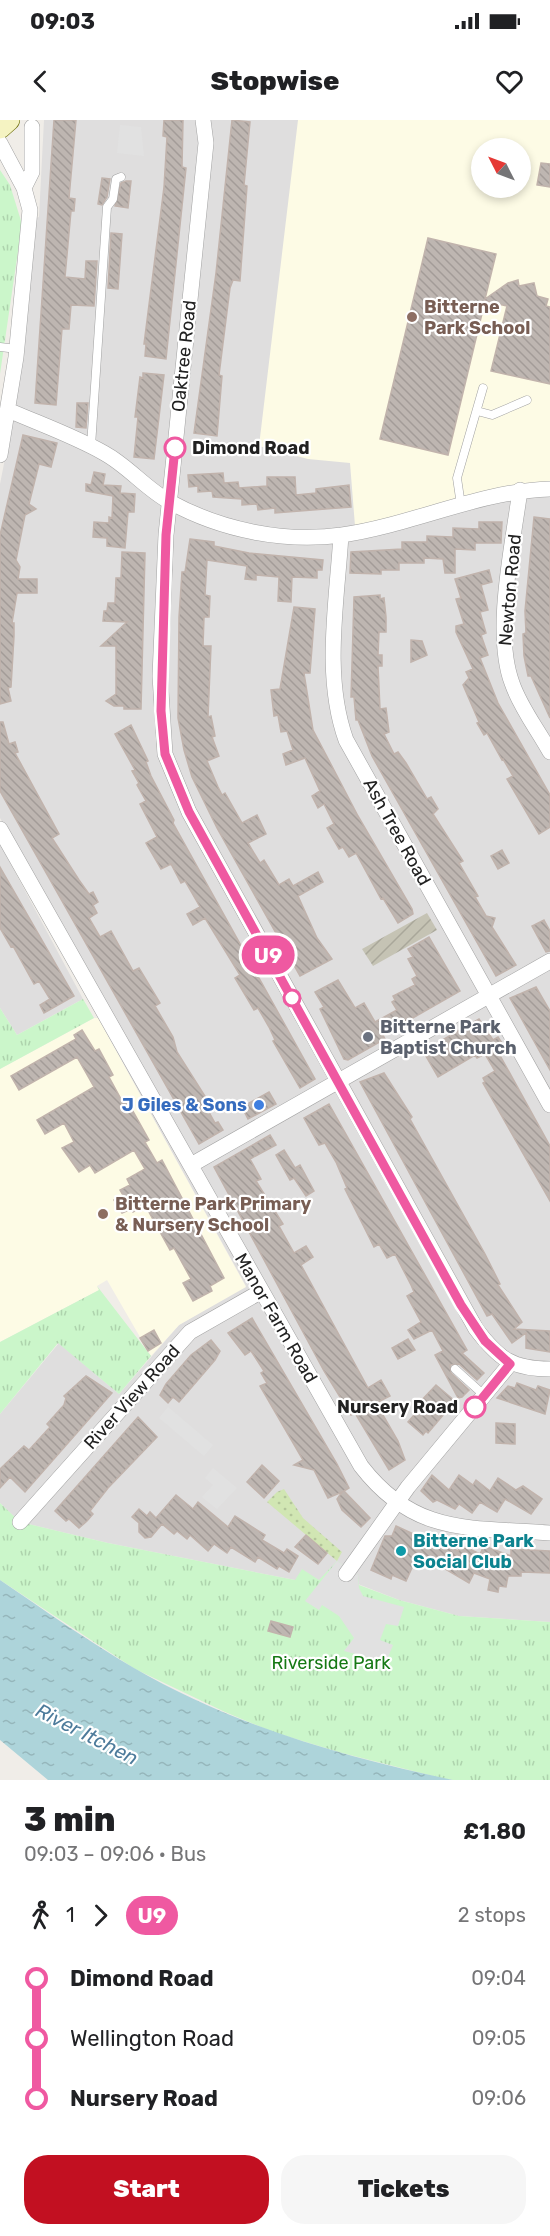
<!DOCTYPE html>
<html lang="en">
<head>
<meta charset="utf-8">
<style>
	:root { --surface:#fff; --page:#f6f6f6; --text:#202124; --muted:#757577; --accent:#c21021 }
	body { margin:0; font-family:Rubik,sans-serif; background:var(--page); color:var(--text); height:100vh; display:flex; flex-direction:column; font-size:22px; white-space:nowrap }
	* { box-sizing:border-box; margin:0 }
	p { font-size:20px; color:var(--muted) }
	.icon { flex:none; width:33px; height:33px; fill:none; stroke:currentColor; stroke-width:2; stroke-linecap:round; stroke-linejoin:round }
	.map { position:relative; height:1660px; overflow:hidden }
	.sheet { display:flex; flex-direction:column; background:var(--surface); flex:1 }
	.sheet>* { flex:none }
	.badge { padding:0 12px; border-radius:20px; font-size:21px; line-height:39px }
	.needle { width:39px; rotate:312deg }
	.buttons { position:absolute; left:471px; top:18px; display:grid; gap:12px }
	.buttons a { display:grid; place-items:center; width:60px; height:60px; border-radius:50%; background:var(--surface); box-shadow:0 3px 9px #0003; font-size:30px }
	.map>.badge { position:absolute; translate:-50% -50%; box-shadow:0 0 0 3px #fff }
	.legs { display:flex; align-items:center; gap:9px; height:66px; padding:0 24px; font-size:20px }
	.legs p { margin-inline-start:auto }
	.headline { display:flex; align-items:center; justify-content:space-between; height:102px; padding:0 24px }
	h1 { font-size:33px; font-weight:800; line-height:45px }
	.primary-button { display:flex; gap:12px; margin-top:auto; padding:12px 24px }
	.primary-button a { flex:1; height:69px; border-radius:24px; background:var(--accent); color:#fff; font-size:24px; font-weight:800; line-height:69px; text-align:center }
	.primary-button a+a { background:var(--page); color:var(--text) }
	ul { padding:0 24px; list-style:none }
	li { display:flex; align-items:center; gap:21px; height:60px; font-size:22px }
	li i { display:grid; place-items:center; width:9px; height:100%; margin:0 8px; background:currentColor }
	li i::after { content:''; width:15px; height:15px; margin:-8px; border:4px solid; border-radius:50%; background:var(--surface) }
	li p { margin-inline-start:auto }
	li:first-child i { background:linear-gradient(#0000 50%,currentColor 0) }
	li:last-child i { background:linear-gradient(currentColor 50%,#0000 0) }
	.status { display:flex; justify-content:space-between; align-items:center; height:42px; padding:0 30px; background:var(--surface); direction:ltr }
	.status svg { height:16px; fill:currentColor }
	header { display:flex; justify-content:space-between; align-items:center; height:78px; padding:0 24px; background:var(--surface); font-size:27px; font-weight:800 }
	.map>svg:first-child { display:block }
</style>
</head>
<body>
<div class="status"><b>09:03</b><svg viewBox="0 0 49 12"><path d="M0 12V9h3v3zM5 12V6h3v6zM10 12V3h3v9zM15 12V0h3v12zM26 1h20v11H26zM47 4h2v5h-2z"/></svg></div>
<header><svg class="icon" aria-label="back" viewBox="0 0 24 24"><path d="M15 5l-7 7 7 7"/></svg>Stopwise<svg class="icon" aria-label="heart" viewBox="0 0 24 24"><path d="M12 20l-8-8c-3-5 5-10 8-4 3-6 11-1 8 4z"/></svg></header>
<div class="map">
<svg width="550" height="1660" viewBox="0 0 550 1660">
	<defs>
		<pattern id="construction-furrows" width="10" height="10" patternUnits="userSpaceOnUse" patternTransform="scale(1.5)"><rect width="10" height="10" fill="#c5c3b4"/><path d="M-1 1l2-2M0 10L10 0M9 11l2-2" fill="none" stroke="#a9a79a"/></pattern>
		<pattern id="grass-dots" width="8" height="8" patternUnits="userSpaceOnUse" patternTransform="scale(1.5)"><rect width="8" height="8" fill="#d1e6b3"/><path d="M2 2h.1M6 6h.1" fill="none" stroke="#b3c59a" stroke-width="1.8" stroke-linecap="round"/></pattern>
		<pattern id="park-tufts" width="24" height="20" patternUnits="userSpaceOnUse" patternTransform="scale(1.5)"><rect width="24" height="20" fill="#cbf6ca"/><path d="M3 7l-1-3M5 7V3M7 7l1-3M15 17l-1-3M17 17v-4M19 17l1-3" fill="none" stroke="#aed3ad"/></pattern>
		<pattern id="water-ripples" width="26" height="14" patternUnits="userSpaceOnUse" patternTransform="scale(1.5)"><rect width="26" height="14" fill="#add4da"/><path d="M2 4q2-2 4 0t4 0M15 11q2-2 4 0t4 0" fill="none" stroke="#95b6bb"/></pattern>
		<pattern id="building-back-hatch" width="6" height="6" patternUnits="userSpaceOnUse" patternTransform="scale(1.5)"><rect width="6" height="6" fill="#beb6b1"/><path d="M-1 5l2 2M0 0l6 6M5-1l2 2" fill="none" stroke="#a39c98"/></pattern>
	</defs>
	<rect width="100%" height="100%" fill="#f0ede8"/>
	<path fill="#dfdede" fill-rule="evenodd" d="M44,0H550V1502L459,1496L399,1480L358,1464L295,1460L108,1423L20,1402L0,1383V1294L59,1223L119,1274L179,1205L246,1166L98,898L109,892L0,698V364L13,298L22,104L39,97ZM482,28H520V68H482Z
		M0,724L83,879L17,915L0,888Z"/>
	<path fill="#fdfbe5" fill-rule="evenodd" d="M298,0H550V367L355,406L350,343L308,339L259,326ZM482,28H520V68H482Z
		M94,898H98L246,1167L179,1205L151,1236L107,1160L97,1166L99,1170L0,1222V949Z"/>
	<path fill="url(#construction-furrows)" d="M427,793L437,810L373,846L362,829Z"/>
	<path fill="url(#grass-dots)" d="M284,1369L303,1398L342,1432L337,1441L267,1382L277,1372Z"/>
	<path fill="url(#park-tufts)" d="M0,50L10,65L22,104L0,254Z
		M83,879L94,898L0,949V888L17,915Z
		M97,1166L151,1236L119,1274L58,1223L0,1294V1222L99,1170Z
		M0,1383L20,1402L108,1423L295,1460L302,1449L319,1460L337,1441L358,1455L359,1465L399,1480L459,1496L550,1502V1660H453L441,1658L342,1633L273,1612L225,1592L135,1549L0,1460Z"/>
	<path fill="#e1e1e1" d="M120,5L141,7L144,36L117,33Z
		M168,1287L213,1325L204,1336L159,1298Z
		M213,1348L237,1368L217,1389L202,1377L213,1365L205,1358Z
		M337,1441L358,1455L359,1468L363,1476L404,1487L398,1506L386,1504L380,1520L393,1525L386,1542L344,1531L354,1518L339,1496L322,1485L319,1490L305,1481Z"/>
	<path fill="url(#water-ripples)" d="M0,1460C44,1490 88,1521 134,1548C232,1605 343,1637 453,1660H48L0,1620Z"/>
	<path fill="url(#building-back-hatch)" stroke="#c1b3ac" stroke-width="1.5" d="M54,0H76L69,78L75,79L74,91H71L65,157L85,159L86,141H97L94,186L71,185L69,209H62L56,285L35,283Z
		M164,0H183L182,47L186,48L166,239L145,236L146,224H144L164,67L167,17L163,16Z
		M232,0L250,2L244,65L247,66L240,161L233,160L230,168L219,255L222,256L217,316L194,313L216,153Z
		M541,43L550,44V67L537,65Z
		M102,58L110,59L107,77L102,85L98,84Z
		M126,61H131L128,88L115,86L121,63Z
		M111,113L122,114L118,169L108,168Z
		M428,118L496,134L485,179L508,163L518,160L519,166L534,163L537,176L548,179L546,186L550,187V264L491,251L507,186L485,181L448,335L380,319Z
		M143,253L164,255L154,339L134,337L138,297H135L140,257L143,258Z
		M77,283H88L86,308L76,307Z
		M23,315L57,323L51,347L39,344L29,384L36,389L25,395L16,440L20,447L18,459H37V473H17L12,503H14V516L11,567L8,568L11,581L0,584V415Z
		M94,352L105,354L103,365L121,366L120,373L135,374L134,392H128L125,428L107,426V418L93,417L94,402L109,403V397L112,398L113,376L86,371V364L91,365Z
		M223,353L224,363L238,362L239,368L267,366V357H295L296,375L316,373V369L349,365L351,387L275,393V388L258,390L257,384L242,385V379L213,377L212,371L198,372V366L189,367L188,355Z
		M534,397L550,399V598L531,556H528L524,536L523,514L526,513L525,491Z
		M479,402H502L501,423H475V430L455,429V453H445L443,439L424,438V443H399V450H381V454L350,453L351,432L402,429V422H427V416L453,417V408L479,409Z
		M190,419L214,422V426L249,433L323,440L322,450H317V458L292,457L291,482L278,481L279,457L256,455V460L245,459L247,446L207,440L205,475L210,476L209,497H204L203,526H211L208,597L211,596L215,616L212,617L219,636L207,641L218,667L222,675L225,673L242,703L257,695L266,714L248,723L260,743L264,740L279,765L289,759L293,766L318,752L323,762L298,776L317,818L332,839L300,856L217,708L192,657L184,630L178,598L179,497L182,452H185Z
		M122,432L145,433L141,589H124V586H114L106,581L116,574V526H101L127,502L103,501L104,491H107L108,483H115L116,458H121Z
		M489,450L492,462L481,465L488,490L480,492L486,513L481,515L488,535L480,538L498,583L550,675V707L539,714L507,659L513,656L503,639L502,640L487,613L484,615L477,603L479,602L463,565L469,558L466,552L473,549L456,512V506L464,504L456,479L461,478L455,459Z
		M380,475V479L384,478L386,497V512H379L378,535H382V546H378L380,589L386,588L389,612L384,614L394,634L398,632L406,643L427,679L431,677L438,689L433,694L463,741L459,743L478,776L475,777L486,796L495,798L492,807L516,845L496,856L372,636L358,600H356L354,577H351L354,477Z
		M294,487L315,489L310,553H304L313,610L358,696L412,789L413,794L398,803L383,778L381,779L356,733L349,737L343,727L339,729L327,708L334,704L324,684L318,688L312,676L320,671L305,638L286,645L283,634L293,630L287,611L281,612L278,595L274,596L271,570L280,569Z
		M411,520L422,521L427,535L411,542Z
		M0,602H3L9,624L15,622L18,632L15,633L59,714L52,718L79,760L89,774L93,772L98,782L93,785L97,793L89,798L100,817L111,811L133,851L139,848L160,883L155,886L173,917L177,932L208,981L204,983L215,1003L218,1002L223,1010L199,1024L0,671Z
		M131,605L148,641L146,642L151,656L174,700L173,703L315,959L300,968L273,921L275,920L269,907L258,888L254,890L235,858L240,855L205,798L193,805L187,794L200,787L185,761L181,763L171,744L161,749L146,723L157,717L140,684L146,681L137,665L139,663L132,651L135,650L115,614Z
		M502,730L509,743L498,749L491,736Z
		M0,747L74,876L44,893L40,885L50,879L39,861L34,864L13,826L11,827L0,808Z
		M544,800L550,811V831L546,832L532,806Z
		M429,817L460,871L383,915L385,919L348,940L344,939L320,889L324,887L315,872L338,860L355,888L364,883L375,902L397,890L392,882L395,880L393,876L415,865L412,859L417,856L408,839L413,837L408,829Z
		M536,867L550,891V950L510,878Z
		M479,899L493,920L498,917L504,926L497,930L550,1026V1081L483,963L485,962L483,958L495,951L485,934L477,938L475,935L438,957L423,931Z
		M82,910L95,931L99,929L113,955L109,957L121,979L125,977L149,1020L145,1022L157,1043L162,1040L224,1158L210,1166L212,1171L193,1181L183,1163L191,1159L174,1128L170,1130L145,1085L133,1092L131,1089L122,1093L114,1080L123,1075L120,1070L130,1065L127,1059L145,1049L134,1030L95,1053L90,1045L79,1052L62,1028L74,1022L64,1003L45,1014L37,1000L94,967L77,937L19,970L11,956L76,919L74,915Z
		M384,953L412,997L410,999L485,1134L500,1164L498,1165L522,1202L514,1209L550,1211V1232L526,1228V1213L512,1223L492,1194L487,1196L360,962Z
		M269,972L276,984L248,999L242,987Z
		M329,984L467,1230L462,1233L484,1253L477,1260L459,1244L450,1245L451,1253L469,1270L462,1277L458,1278L435,1235L443,1231L432,1210L414,1219L408,1210L421,1202L407,1176L414,1172L411,1165L395,1134L387,1138L379,1124L374,1127L345,1069L347,1068L336,1042L325,1023L319,1025L304,998Z
		M270,1015L276,1025L250,1039L261,1059L256,1061L283,1104L279,1106L294,1133L306,1126L313,1137L301,1145L368,1268L381,1260L390,1276L376,1283L398,1321L405,1340L389,1350L355,1293L351,1295L324,1251L214,1047Z
		M284,1030L295,1048L300,1045L314,1071L306,1076L294,1058L290,1060L276,1035Z
		M252,1198L337,1344L349,1368L344,1371L370,1398L361,1407L342,1390L337,1379L342,1372L328,1378L314,1350L294,1345L303,1340L260,1266L267,1263L261,1253L264,1251L251,1231L245,1235L228,1213Z
		M154,1210L161,1223L148,1231L140,1218Z
		M408,1219L415,1230L398,1239L392,1228Z
		M211,1220L220,1231L215,1240L179,1282L173,1277L168,1283L160,1275L166,1264L191,1235Z
		M86,1256L112,1273L25,1372L10,1357L0,1368V1349L24,1326L29,1330L50,1307L47,1304L64,1285L66,1278L64,1276Z
		M517,1263L536,1270L538,1266L550,1270L545,1294L497,1278L508,1266L515,1268Z
		M436,1265L455,1281L428,1313L426,1311L423,1315L408,1302L421,1287L418,1284Z
		M138,1297L157,1317L108,1368L90,1391L93,1394L87,1401L79,1408L69,1399L66,1401L55,1391Z
		M496,1303L515,1304V1324L496,1323Z
		M262,1345L279,1361L264,1378L247,1362Z
		M432,1355L449,1370L459,1355L473,1365L476,1360L490,1371L498,1358L516,1370L523,1366L542,1379L531,1394L505,1379L497,1392L480,1382L472,1393L459,1384L455,1389L437,1380L433,1382L421,1371Z
		M176,1375L193,1389L198,1382L228,1407L235,1396L265,1415L262,1420L284,1433L287,1429L298,1436L289,1452L279,1446L277,1449L258,1437L255,1442L231,1427L227,1433L214,1424L208,1431L190,1415L187,1419L177,1411L174,1414L162,1404L151,1417L145,1418L139,1412V1403L132,1397L139,1389L147,1396L150,1392L156,1398Z
		M396,1406L422,1418L434,1427L439,1422L458,1431L461,1425L480,1434L484,1426L511,1436V1429L550,1431V1453L521,1452V1456H508L506,1467L499,1466L498,1472L488,1470L490,1459L474,1453L469,1463L437,1444L435,1448L416,1439L406,1461L392,1455L391,1459L371,1450L385,1416H392Z
		M306,1415L327,1433L318,1444L295,1427Z
		M271,1501L293,1507L290,1517L268,1511Z"/>
	<g fill="none" stroke-linecap="round" stroke-linejoin="round">
		<g stroke="#a2a2a2" stroke-width="9">
			<path id="lane" d="M0,227L17,229
				M477,291L492,295L527,280
				M91,326L107,87L113,79L116,59L121,57
				M461,385L457,358L483,268
				M455,1249L485,1276"/>
		</g>
		<g stroke="#a2a2a2" stroke-width="16">
			<path id="street" d="M203,0L206,23L166,415L160,556L165,634L189,692L476,1209C499,1239 512,1249 550,1249
				M0,23L24,68L30,90L16,237L0,335
				M24,68L32,52V7
				M8,290C40,304 74,316 104,333C128,346 146,369 170,382C221,410 284,423 342,415C412,405 479,371 550,369
				M520,370C513,424 493,512 512,563C520,587 538,610 550,632
				M341,415C337,482 323,556 346,620L550,985
				M0,709L361,1346C415,1416 470,1407 550,1413
				M191,1045L550,841
				M20,1402L190,1212L260,1172
				M346,1454L408,1367L510,1244"/>
		</g>
		<g stroke="#70720e" stroke-width="22">
			<path id="secondary" d="M0,8L9,0"/>
		</g>
		<use href="#lane" stroke="#fff" stroke-width="8"/>
		<use href="#street" stroke="#fff" stroke-width="15"/>
		<use href="#secondary" stroke="#f5f3c2" stroke-width="21"/>
	</g>
	<g fill="none" stroke-linecap="round" stroke-linejoin="round">
		<g stroke="#fff" stroke-width="14">
			<path id="line-1" d="M175,328L166,415L161,591L165,634L189,692L461,1185L485,1221L510,1244L475,1287"/>
		</g>
		<use href="#line-1" stroke="#ef59a1" stroke-width="9"/>
	</g>
	<g fill="#8d6e63" stroke="#fff" stroke-width="2">
		<circle cx="412" cy="197" r="6"/>
		<circle cx="103" cy="1094" r="6"/>
	</g>
	<g fill="#fff" stroke="#ef59a1" stroke-width="3">
		<circle cx="175" cy="328" r="10"/>
		<circle cx="292" cy="878" r="8"/>
		<circle cx="475" cy="1287" r="10"/>
	</g>
	<circle fill="#6b7280" stroke="#fff" stroke-width="2" cx="368" cy="917" r="6"/>
	<circle fill="#3f7fe0" stroke="#fff" stroke-width="2" cx="259" cy="985" r="6"/>
	<circle fill="#0f9aa8" stroke="#fff" stroke-width="2" cx="401" cy="1431" r="6"/>
	<g text-anchor="middle" stroke-width="4.5" stroke-linejoin="round" paint-order="stroke">
		<g font-size="18" font-weight="bold" fill="#785e54" stroke="#fff" text-anchor="start">
			<text x="424" y="193">Bitterne<tspan x="424" dy="21">Park School</tspan></text>
			<text x="115" y="1090">Bitterne Park Primary<tspan x="115" dy="21">&amp; Nursery School</tspan></text>
		</g>
		<g font-size="18" fill="#212121" stroke="#fff">
			<text transform="translate(184 236) rotate(-84)" y="6">Oaktree Road</text>
			<text transform="translate(510 470) rotate(-85)" y="6">Newton Road</text>
			<text transform="translate(397 712) rotate(61)" y="6">Ash Tree Road</text>
			<text transform="translate(276 1198) rotate(60)" y="6">Manor Farm Road</text>
			<text transform="translate(132 1277) rotate(-48)" y="6">River View Road</text>
		</g>
		<g font-size="18" font-weight="bold" fill="#212121" stroke="#fff" text-anchor="start">
			<text x="192" y="334">Dimond Road</text>
			<text x="458" y="1293" text-anchor="end">Nursery Road</text>
		</g>
		<g font-size="18" font-weight="bold" fill="#5b616d" stroke="#fff" text-anchor="start">
			<text x="380" y="913">Bitterne Park<tspan x="380" dy="21">Baptist Church</tspan></text>
		</g>
		<g font-size="18" font-weight="bold" fill="#366cbe" stroke="#fff" text-anchor="end">
			<text x="247" y="991">J Giles &amp; Sons</text>
		</g>
		<g font-size="18" font-weight="bold" fill="#0d838f" stroke="#fff" text-anchor="start">
			<text x="413" y="1427">Bitterne Park<tspan x="413" dy="21">Social Club</tspan></text>
		</g>
		<g font-size="18" fill="#167915" stroke="#fff">
			<text x="331" y="1549">Riverside Park</text>
		</g>
		<g font-size="20" font-style="italic" fill="#4d7b9b" stroke="#fff">
			<text transform="translate(87 1614) rotate(27)" y="7">River Itchen</text>
		</g>
	</g>
</svg>
<div class="buttons">
<a><svg class="needle" viewBox="-14 -14 28 28"><path d="M0-13l5 13h-10z" fill="#e53935"/><path d="M0 13l5-13h-10z" fill="#757577"/></svg></a>
</div>
<b class="badge" style="left:268px;top:835px;background:#ef59a1;color:#fff">U9</b>
</div>
<section class="sheet">
<div class="headline"><div><h1>3 min</h1><p>09:03 – 09:06 · Bus</p></div><b>£1.80</b></div>
<div class="legs"><svg class="icon" aria-label="walk" viewBox="0 0 24 24"><circle cx="13" cy="4" r="2"/><path d="M13 8l-2 6 4 7M11 14l-3 7M7 12l3-4h3l4 4"/></svg>1<svg class="icon" aria-label="forward" viewBox="0 0 24 24"><path d="M9 5l7 7-7 7"/></svg><b class="badge" style="background:#ef59a1;color:#fff">U9</b><p>2 stops</p></div>
<ul>
<li><i style="color:#ef59a1"></i><b>Dimond Road</b><p>09:04</p></li>
<li><i style="color:#ef59a1"></i><span>Wellington Road</span><p>09:05</p></li>
<li><i style="color:#ef59a1"></i><b>Nursery Road</b><p>09:06</p></li>
</ul>
<div class="primary-button"><a>Start</a><a>Tickets</a></div>
</section>
</body>
</html>
